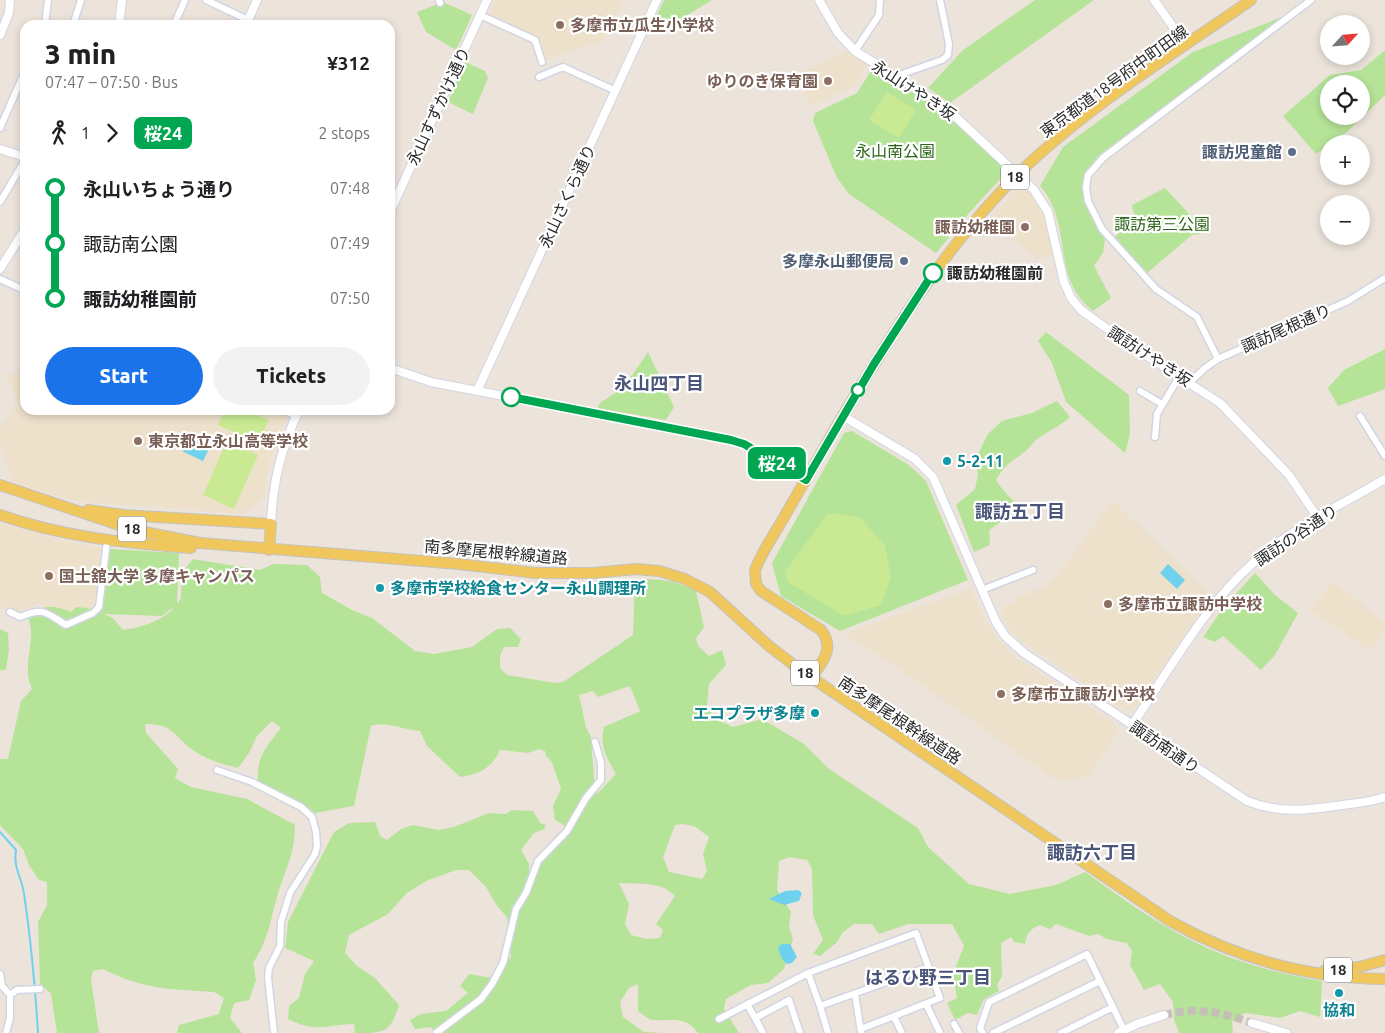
<!DOCTYPE html>
<html lang="en">
<head>
<meta charset="utf-8">
<style>
	:root { --surface:#fff; --page:#f2f2f2; --text:#202124; --muted:#757577; --accent:#1a73e8 }
	body { margin:0; font-family:Ubuntu,"Noto Sans JP",sans-serif; background:var(--page); color:var(--text); height:100vh; display:flex; flex-direction:column; font-size:19px; white-space:nowrap }
	* { box-sizing:border-box; margin:0 }
	p { font-size:16px; color:var(--muted) }
	.icon { flex:none; width:28px; height:28px; fill:none; stroke:currentColor; stroke-width:2; stroke-linecap:round; stroke-linejoin:round }
	.map { position:relative; flex:1; overflow:hidden }
	.panel { position:absolute; left:20px; top:20px; width:375px; height:395px; display:flex; flex-direction:column; background:var(--surface); border-radius:15px; box-shadow:0 2px 8px #0003 }
	.panel>* { flex:none }
	.badge { padding:0 10px; border-radius:8px; font-size:18px; line-height:32px }
	.needle { width:32px; rotate:64deg }
	.buttons { position:absolute; left:1320px; top:15px; display:grid; gap:10px }
	.buttons a { display:grid; place-items:center; width:50px; height:50px; border-radius:50%; background:var(--surface); box-shadow:0 2px 8px #0003; font-size:25px }
	.map>.badge { position:absolute; translate:-50% -50%; box-shadow:0 0 0 2px #fff }
	.legs { display:flex; align-items:center; gap:8px; height:55px; padding:0 25px; font-size:16px }
	.legs p { margin-inline-start:auto }
	.summary { display:flex; align-items:center; justify-content:space-between; height:85px; padding:0 25px }
	h1 { font-size:28px; font-weight:800; line-height:38px }
	.cta { display:flex; gap:10px; margin-top:auto; padding:10px 25px }
	.cta a { flex:1; height:58px; border-radius:30px; background:var(--accent); color:#fff; font-size:20px; font-weight:800; line-height:58px; text-align:center }
	.cta a+a { background:var(--page); color:var(--text) }
	ul { padding:0 25px; list-style:none }
	li { display:flex; align-items:center; gap:18px; height:55px; font-size:19px }
	li i { display:grid; place-items:center; width:8px; height:100%; margin:0 6px; background:currentColor }
	li i::after { content:''; width:12px; height:12px; margin:-6px; border:4px solid; border-radius:50%; background:var(--surface) }
	li p { margin-inline-start:auto }
	li:first-child i { background:linear-gradient(#0000 50%,currentColor 0) }
	li:last-child i { background:linear-gradient(currentColor 50%,#0000 0) }
	.map>svg:first-child { display:block }
</style>
</head>
<body>
<div class="map">
<svg width="1385" height="1033" viewBox="0 0 1385 1033">
	<rect width="100%" height="100%" fill="#ece4db"/>
	<path fill="#eee1cb" d="M496,0H623L608,32L600,41L546,61L537,38L492,18L490,13Z
		M849,50L868,64L854,86L811,106L795,75Z
		M1019,188H1026L1042,207L1053,255L1037,259L990,217Z
		M25,369V410H276L284,414L286,418L277,439L268,469L264,497L244,514L82,502L59,497L12,482L0,444V426L19,406L7,376Z
		M1113,500L1211,596L1134,709L1126,711L1021,641L1011,631L999,612L1004,610L1003,607L1015,602V599L1045,586L1054,579Z
		M0,523L57,539L101,548L95,603L91,609L67,617L50,611L44,605L39,604L16,612L0,605Z
		M1333,581L1385,623V630L1370,651L1310,610Z
		M971,588L985,621L1009,652L1116,725L1118,733L1089,776L1058,782L911,677L844,634Z"/>
	<path fill="#b5e398" fill-rule="evenodd" d="M664,0H712L657,34L650,31Z
		M1035,0H1094L950,103L928,88L963,50Z
		M443,2L472,15L456,50L426,32L417,12Z
		M1287,15L1097,157C1072,189 1084,208 1105,239L1103,253L1094,266L1111,298L1093,311C1049,276 1075,226 1040,186L1063,147L1193,52Z
		M1385,50V95L1348,131L1316,154L1283,116L1330,75L1361,70ZM1329,84H1361V116H1329Z
		M465,62L485,71L488,78L473,114L448,102Z
		M874,66L943,110L1006,167L1004,175L969,213L936,253L849,194L837,178L813,121L815,113L857,93Z
		M1165,188L1204,230L1200,234L1192,235L1147,273L1115,237L1135,217L1132,205Z
		M1046,332L1129,395L1130,434L1125,453L1066,402L1052,363L1038,341Z
		M1385,349V389L1338,406L1328,388L1344,370Z
		M648,352L674,407L666,420L598,408L600,403L624,387Z
		M1057,401L1070,417C1059,427 1048,431 1037,439C1033,442 1030,447 1026,451C1013,461 1005,464 996,480C1003,492 1013,498 1019,509C1012,519 998,521 989,531L990,545L974,552L956,505L975,489L978,475L975,460L988,434L1002,421L1032,413Z
		M852,431L909,465L926,481L968,580L840,631L781,596L772,563L844,433Z
		M110,549L179,553L177,604L181,598L182,572L193,559L260,570L273,564L307,565L320,577L322,593L352,610L372,618L415,651L434,654L472,647L497,629L510,628L521,639L518,647H504L500,656V668L507,675L555,683L563,682L633,635L635,580C658,578 674,580 696,591L704,627L696,638L698,646L709,656L722,650L726,665L709,684L707,706L716,719L733,727L762,719L804,744L829,769L918,828L928,847L969,884L1010,894L1056,885L1085,872C1118,895 1151,920 1187,938C1230,961 1275,973 1322,981L1320,1017L1300,1011L1280,1018L1245,1013L1232,1021L1233,1033H1179L1174,1019L1173,1002L1160,984L1144,990L1130,965L1132,951L1127,943L1107,939L1098,934L1089,936L1056,924L1050,929L1040,925C1031,928 1026,934 1025,944L1014,942L1011,937L1001,943L1002,976L997,985L999,991L984,999L977,1015L968,1013L955,1020L947,1003L957,998L953,974L964,946L952,924H908L879,934L872,924H854L843,932L837,942L820,956L813,954L823,940L813,915L812,869L807,860L789,857L779,861L777,890L791,912L789,927L793,939L784,969L768,983L751,985L726,999L724,1009L739,1033H698C685,1014 669,1022 652,1020C648,1019 642,1014 638,1011V984L629,988L620,1002L623,1017L644,1032L662,1033H435L431,1027L415,1029L410,1020L421,1014L446,1011L468,993L460,986L469,974L498,979L511,956L507,917L497,906L486,887L469,870H456L426,881L407,893L388,914L349,935L345,953L357,966L375,978L399,1005C390,1033 385,1033 355,1033L354,1024C325,1025 316,1033 288,1019L289,1006L299,998L305,974L314,961L285,948L288,922L334,832L349,823L375,822L380,836L387,840L401,829L413,825L438,830L454,827L489,813L506,814L512,810L533,811L540,823L546,825L544,829L534,833L521,850L529,864V874L535,876L545,855L569,834L563,824L555,820L553,806L561,789L552,762L546,756L545,751L539,749L528,753L500,750C492,768 478,775 460,777L427,746L420,731C404,730 387,721 371,726L354,806L315,813L297,801L259,789C254,760 264,750 281,728L272,721L257,736L249,753L238,768C222,764 208,760 194,751C173,736 175,724 145,724L146,733L178,769L175,778L191,787L247,799L295,825C295,855 285,869 277,897C270,922 268,940 253,963L256,980L249,1000L234,1003L230,1018L242,1033H177L179,1025L219,1014L224,998L214,992C169,989 145,990 103,969L93,971L91,979L99,1033H57L51,994L40,983L38,922L47,905V882L39,880L29,865L23,849L0,825V759H8L21,701L32,689C24,671 30,655 31,636C32,630 29,622 28,616C44,604 53,605 71,612L76,607L87,608L101,613ZM175,606C165,620 140,628 123,630L113,618L103,614L162,616ZM630,686L640,711L604,727C599,745 607,759 616,774L597,794L595,792L591,737L586,727L579,695L593,691L598,697ZM683,824L694,826L709,837L703,854L707,871L702,879L669,872L663,857L675,825ZM619,883C638,885 661,880 675,896L656,924L663,930L660,938L647,939L631,935L625,924L629,904Z
		M1255,573L1275,595L1298,613L1275,655L1261,670L1223,636L1215,642L1203,637L1223,608Z
		M0,629L8,633L9,650L6,669L2,671L0,669Z"/>
	<path fill="#c9ea93" d="M887,92L916,110L899,138L869,120Z
		M225,410H247L269,420L258,443L218,425Z
		M227,441L258,455L234,509L203,495Z
		M828,513L859,517L885,545L891,578L881,605L844,616L788,582L785,572Z"/>
	<path fill="#6ed2ee" d="M188,437L210,447L203,461L182,451Z
		M1168,564L1185,580L1177,589L1160,573Z
		M798,890L802,893L799,901L784,905L769,899L785,891Z
		M781,944H790L797,957L792,963L787,964L782,959L778,949Z"/>
	<g fill="none" stroke-linecap="round" stroke-linejoin="round">
		<path stroke="#6ed2ee" stroke-width="2" d="M0,832L16,850C13,869 22,877 24,894C31,940 35,986 38,1033"/>
		<path stroke="#c5bfb8" stroke-width="8" stroke-dasharray="8 4" stroke-linecap="butt" d="M1164,1015C1196,1007 1222,1012 1252,1023"/>
		<g stroke="#d1d5e3" stroke-width="9">
			<path id="minor" d="M206,0L248,20
				M439,0L440,3
				M480,15L535,40L542,62
				M45,25L48,0
				M73,25L81,0
				M174,25L185,0
				M855,51L879,15L880,0
				M896,76L942,60L948,55L949,44L940,0
				M539,77L563,67L616,91
				M0,128L25,71
				M0,202L25,160
				M0,279L24,290
				M1218,359L1197,317L1156,289L1102,229L1088,201L1086,187L1088,175L1104,157L1311,0
				M1190,382L1205,368L1218,359L1348,301L1385,278
				M1140,391L1162,404
				M283,410L296,416
				M1360,416L1385,456
				M1155,437L1157,414L1179,377
				M982,590L1033,570
				M10,612L20,617C44,607 45,612 66,625L93,613L99,607L107,541
				M217,770L252,782L301,807L312,817L316,832L317,846L315,854L290,893L281,922L280,946L269,968L268,977L274,1033
				M808,973L820,1006
				M0,974L2,986L10,995
				M855,994L861,1032
				M747,1004L755,1018
				M926,1004L940,1033
				M894,1017L902,1033
				M719,1019L808,973L916,933L940,998L861,1029
				M954,1024L959,1033
				M6,1033L10,1018V995L17,990L40,989
				M436,1033L481,999L492,984L503,963L516,909L526,893L538,861L567,831L586,798L601,780V763L595,742
				M763,1033L755,1018L789,1000L800,1033
				M828,1033L820,1006L928,967
				M983,1033L980,1028L989,1002L1087,954L1124,1030
				M993,1033L1100,981
				M1061,1033L1113,1007"/>
		</g>
		<g stroke="#d1d5e3" stroke-width="10">
			<path id="tertiary" d="M819,0L838,33L855,51L945,107L1034,190L1048,212L1064,282L1071,298L1081,310L1131,346L1220,403L1289,475L1318,518
				M1154,0L1186,45
				M119,25L122,0
				M246,25L257,0
				M0,35L9,13L10,0
				M0,149L25,157
				M390,212L487,0
				M0,269L25,229
				M390,368L431,382L731,440L744,444L806,480
				M477,391L657,0
				M843,416L915,459L933,477L996,622L1005,636L1024,653L1247,801C1280,814 1309,810 1343,805C1357,803 1372,802 1385,797
				M271,524C273,480 281,449 299,410
				M1132,725C1168,672 1205,605 1253,563C1291,528 1341,505 1385,479
				M1252,1023L1286,1033
				M1118,1033L1137,1024L1164,1015"/>
		</g>
		<g stroke="#c3c3c3" stroke-width="12">
			<path id="primary" d="M0,485L134,530L200,543L459,564L535,573H593L636,569L659,571L685,579L710,592L769,646L799,669L1170,921C1238,959 1307,978 1385,979
				M88,510L124,515L271,524L269,550
				M0,515C62,537 125,543 191,548
				M812,677C823,661 835,648 821,630L761,591L756,584L755,570C762,552 773,536 783,519C800,489 818,459 835,429C889,338 943,248 1019,173C1088,106 1172,55 1251,0
				M1324,971L1359,967L1385,960"/>
		</g>
		<use href="#minor" stroke="#fff" stroke-width="6"/>
		<use href="#tertiary" stroke="#fff" stroke-width="8"/>
		<use href="#primary" stroke="#f0c75c" stroke-width="10"/>
	</g>
	<g fill="none" stroke-linecap="round" stroke-linejoin="round">
		<g stroke="#fff" stroke-width="11">
			<path id="line-1" d="M511,397L731,440L744,444L806,480L874,364L933,273"/>
		</g>
		<use href="#line-1" stroke="#00a651" stroke-width="8"/>
	</g>
	<g fill="#8d6e63" stroke="#fff" stroke-width="2">
		<circle cx="560" cy="25" r="5"/>
		<circle cx="828" cy="81" r="5"/>
		<circle cx="1025" cy="227" r="5"/>
		<circle cx="138" cy="441" r="5"/>
		<circle cx="49" cy="576" r="5"/>
		<circle cx="1108" cy="604" r="5"/>
		<circle cx="1001" cy="694" r="5"/>
	</g>
	<g fill="#5c6f8a" stroke="#fff" stroke-width="2">
		<circle cx="1292" cy="152" r="5"/>
		<circle cx="904" cy="261" r="5"/>
	</g>
	<g fill="#fff" stroke="#00a651" stroke-width="2.5">
		<circle cx="933" cy="273" r="9"/>
		<circle cx="858" cy="390" r="6"/>
		<circle cx="511" cy="397" r="9"/>
	</g>
	<g fill="#0f9aa8" stroke="#fff" stroke-width="2">
		<circle cx="947" cy="461" r="5"/>
		<circle cx="380" cy="588" r="5"/>
		<circle cx="815" cy="713" r="5"/>
		<circle cx="1339" cy="993" r="5"/>
	</g>
	<g text-anchor="middle" stroke-width="4.5" stroke-linejoin="round" paint-order="stroke">
		<g fill="#fff" stroke="#6a6a6a" stroke-width="1">
			<rect x="1001" y="164.5" width="28" height="25" rx="4"/>
			<rect x="118" y="516.5" width="28" height="25" rx="4"/>
			<rect x="791" y="660.5" width="28" height="25" rx="4"/>
			<rect x="1324" y="957.5" width="28" height="25" rx="4"/>
		</g>
		<g font-size="15" font-weight="bold" fill="#2a2a2a">
			<text x="1015" y="182">18</text>
			<text x="132" y="534">18</text>
			<text x="805" y="678">18</text>
			<text x="1338" y="975">18</text>
		</g>
		<g font-size="16" font-weight="bold" fill="#785e54" stroke="#fff" text-anchor="start">
			<text x="570" y="31">多摩市立瓜生小学校</text>
			<text x="818" y="87" text-anchor="end">ゆりのき保育園</text>
			<text x="1015" y="233" text-anchor="end">諏訪幼稚園</text>
			<text x="148" y="447">東京都立永山高等学校</text>
			<text x="59" y="582">国士舘大学 多摩キャンパス</text>
			<text x="1118" y="610">多摩市立諏訪中学校</text>
			<text x="1011" y="700">多摩市立諏訪小学校</text>
		</g>
		<g font-size="16" fill="#2a2a2a" stroke="#fff">
			<text transform="translate(1114 81) rotate(-36)" y="6">東京都道18号府中町田線</text>
			<text transform="translate(914 90) rotate(33)" y="6">永山けやき坂</text>
			<text transform="translate(438 106) rotate(-65)" y="6">永山すずかけ通り</text>
			<text transform="translate(567 196) rotate(-65)" y="6">永山さくら通り</text>
			<text transform="translate(1286 328) rotate(-24)" y="6">諏訪尾根通り</text>
			<text transform="translate(1150 356) rotate(33)" y="6">諏訪けやき坂</text>
			<text transform="translate(1296 535) rotate(-34)" y="6">諏訪の谷通り</text>
			<text transform="translate(496 552) rotate(5)" y="6">南多摩尾根幹線道路</text>
			<text transform="translate(900 720) rotate(34)" y="6">南多摩尾根幹線道路</text>
			<text transform="translate(1165 747) rotate(34)" y="6">諏訪南通り</text>
		</g>
		<g font-size="16" fill="#2d661a" stroke="#fff">
			<text x="895" y="157">永山南公園</text>
			<text x="1162" y="230">諏訪第三公園</text>
		</g>
		<g font-size="16" font-weight="bold" fill="#4e5e75" stroke="#fff" text-anchor="end">
			<text x="1282" y="158">諏訪児童館</text>
			<text x="894" y="267">多摩永山郵便局</text>
		</g>
		<g font-size="16" font-weight="bold" fill="#2a2a2a" stroke="#fff" text-anchor="start">
			<text x="947" y="279">諏訪幼稚園前</text>
		</g>
		<g font-size="16" font-weight="bold" fill="#0d838f" stroke="#fff" text-anchor="start">
			<text x="957" y="467">5-2-11</text>
			<text x="390" y="594">多摩市学校給食センター永山調理所</text>
			<text x="805" y="719" text-anchor="end">エコプラザ多摩</text>
			<text x="1339" y="1016" text-anchor="middle">協和</text>
		</g>
		<g font-size="18" font-weight="bold" fill="#4a557a" stroke="#fff">
			<text x="659" y="390">永山四丁目</text>
			<text x="1020" y="518">諏訪五丁目</text>
			<text x="1092" y="859">諏訪六丁目</text>
			<text x="928" y="984">はるひ野三丁目</text>
		</g>
	</g>
</svg>
<div class="buttons">
<a><svg class="needle" viewBox="-14 -14 28 28"><path d="M0-13l5 13h-10z" fill="#e53935"/><path d="M0 13l5-13h-10z" fill="#757577"/></svg></a>
<a><svg class="icon" aria-label="locate" viewBox="0 0 24 24"><circle cx="12" cy="12" r="6"/><path d="M12 2v4M12 18v4M2 12h4M18 12h4"/></svg></a>
<a>+</a>
<a>−</a>
</div>
<b class="badge" style="left:777px;top:463px;background:#00a651;color:#fff">桜24</b>
<section class="panel">
<div class="summary"><div><h1>3 min</h1><p>07:47 – 07:50 · Bus</p></div><b>¥312</b></div>
<div class="legs"><svg class="icon" aria-label="walk" viewBox="0 0 24 24"><circle cx="13" cy="4" r="2"/><path d="M13 8l-2 6 4 7M11 14l-3 7M7 12l3-4h3l4 4"/></svg>1<svg class="icon" aria-label="forward" viewBox="0 0 24 24"><path d="M9 5l7 7-7 7"/></svg><b class="badge" style="background:#00a651;color:#fff">桜24</b><p>2 stops</p></div>
<ul>
<li><i style="color:#00a651"></i><b>永山いちょう通り</b><p>07:48</p></li>
<li><i style="color:#00a651"></i><span>諏訪南公園</span><p>07:49</p></li>
<li><i style="color:#00a651"></i><b>諏訪幼稚園前</b><p>07:50</p></li>
</ul>
<div class="cta"><a>Start</a><a>Tickets</a></div>
</section>
</div>
</body>
</html>
